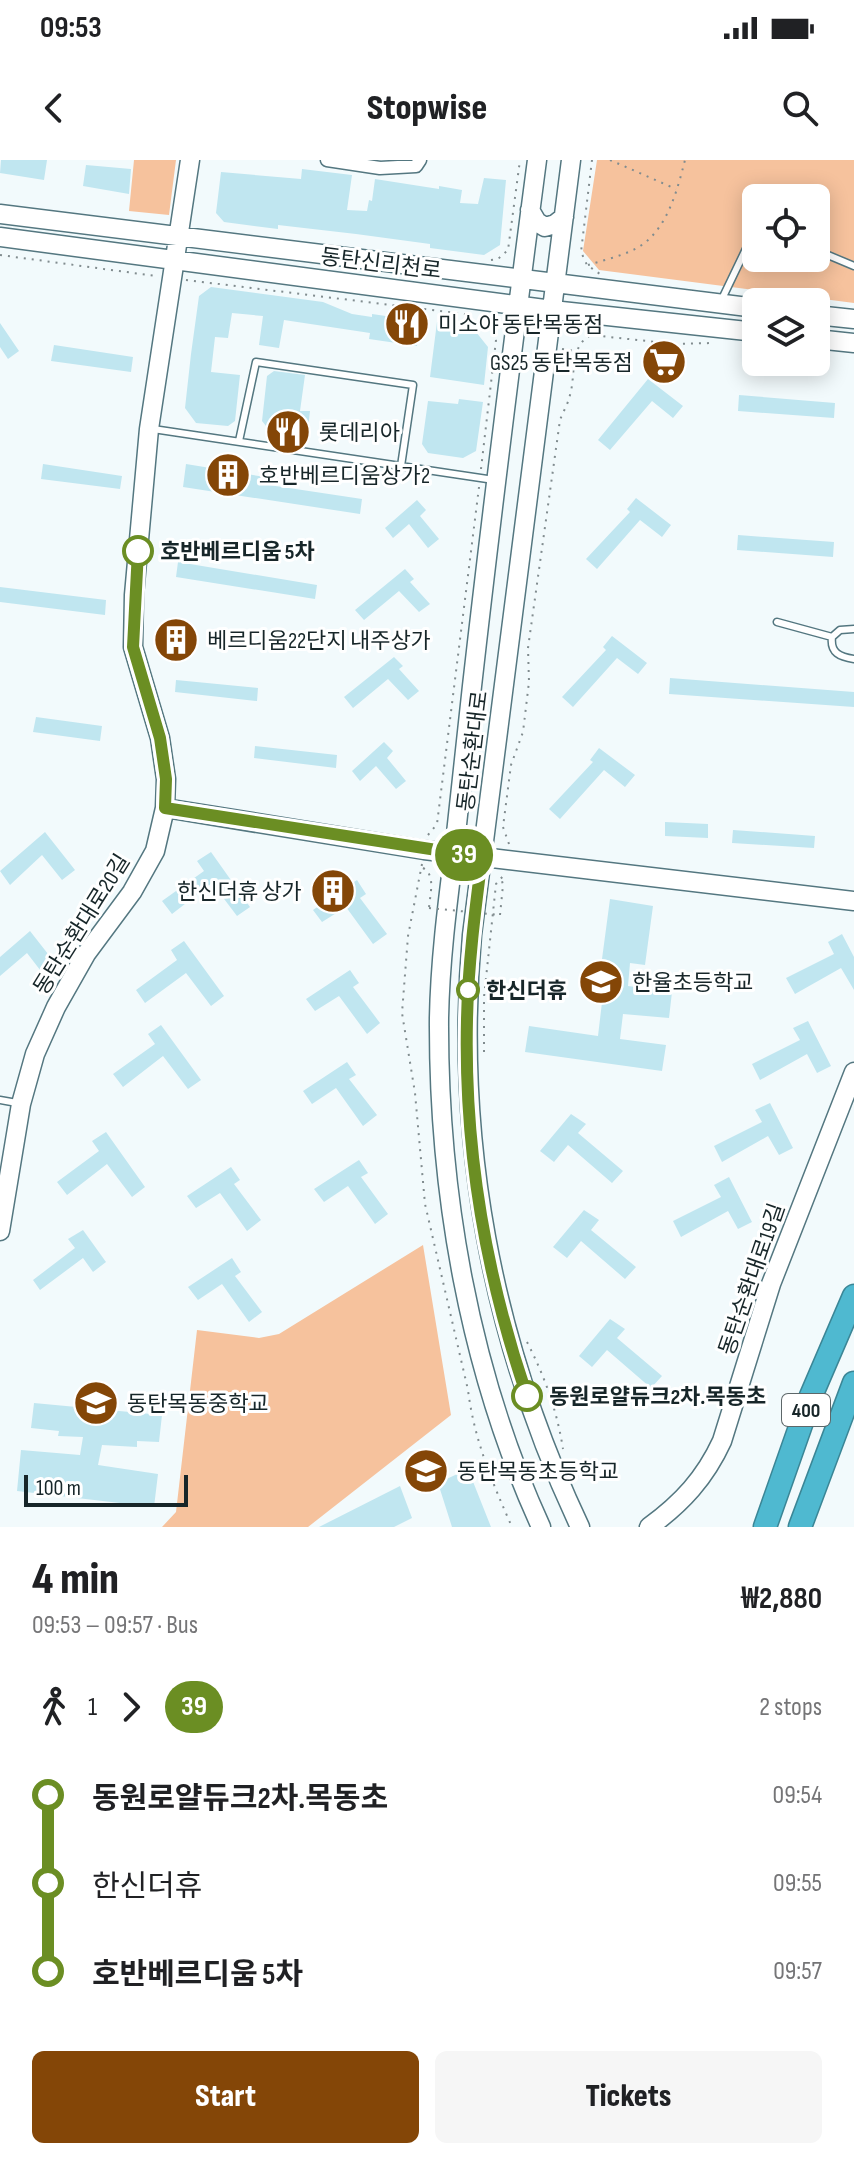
<!DOCTYPE html>
<html lang="en">
<head>
<meta charset="utf-8">
<style>
	:root { --surface:#fff; --page:#f6f6f6; --text:#202124; --muted:#757577; --accent:#844607 }
	body { margin:0; font-family:"Sofia Sans Condensed","Noto Sans KR",sans-serif; background:var(--page); color:var(--text); height:100vh; display:flex; flex-direction:column; font-size:30px; white-space:nowrap }
	* { box-sizing:border-box; margin:0 }
	p { font-size:26px; color:var(--muted) }
	.icon { flex:none; width:44px; height:44px; fill:none; stroke:currentColor; stroke-width:2; stroke-linecap:round; stroke-linejoin:round }
	.map { position:relative; height:1367px; overflow:hidden }
	.details { display:flex; flex-direction:column; background:var(--surface); flex:1 }
	.details>* { flex:none }
	.badge { padding:0 16px; border-radius:26px; font-size:28px; line-height:52px }
	.fabs { position:absolute; left:742px; top:24px; display:grid; gap:16px }
	.fabs a { display:grid; place-items:center; width:88px; height:88px; border-radius:12px; background:var(--surface); box-shadow:0 4px 20px #0003; font-size:40px }
	.scale { position:absolute; left:24px; bottom:20px; width:164px; box-sizing:border-box; padding-left:8px; border:4px solid #172629; border-top:0; font-size:22px; line-height:28px; white-space:nowrap; color:#172629; -webkit-text-stroke:6px #fff; paint-order:stroke }
	.map>.badge { position:absolute; translate:-50% -50%; box-shadow:0 0 0 4px #fff }
	.legs { display:flex; align-items:center; gap:12px; height:88px; padding:0 32px; font-size:26px }
	.legs p { margin-inline-start:auto }
	.summary { display:flex; align-items:center; justify-content:space-between; height:136px; padding:0 32px }
	h1 { font-size:44px; font-weight:800; line-height:60px }
	.cta { display:flex; gap:16px; margin-top:auto; padding:16px 32px }
	.cta a { flex:1; height:92px; border-radius:12px; background:var(--accent); color:#fff; font-size:32px; font-weight:800; line-height:92px; text-align:center }
	.cta a+a { background:var(--page); color:var(--text) }
	ul { padding:0 32px; list-style:none }
	li { display:flex; align-items:center; gap:28px; height:88px; font-size:30px }
	li i { display:grid; place-items:center; width:12px; height:100%; margin:0 10px; background:currentColor }
	li i::after { content:''; width:20px; height:20px; margin:-10px; border:6px solid; border-radius:50%; background:var(--surface) }
	li p { margin-inline-start:auto }
	li:first-child i { background:linear-gradient(#0000 50%,currentColor 0) }
	li:last-child i { background:linear-gradient(currentColor 50%,#0000 0) }
	.status { display:flex; justify-content:space-between; align-items:center; height:56px; padding:0 40px; background:var(--surface); direction:ltr }
	.status svg { height:22px; fill:currentColor }
	header { display:flex; justify-content:space-between; align-items:center; height:104px; padding:0 32px; background:var(--surface); font-size:36px; font-weight:800 }
	.map>svg:first-child { display:block }
</style>
</head>
<body>
<div class="status"><b>09:53</b><svg viewBox="0 0 49 12"><path d="M0 12V9h3v3zM5 12V6h3v6zM10 12V3h3v9zM15 12V0h3v12zM26 1h20v11H26zM47 4h2v5h-2z"/></svg></div>
<header><svg class="icon" aria-label="back" viewBox="0 0 24 24"><path d="M15 5l-7 7 7 7"/></svg>Stopwise<svg class="icon" aria-label="search" viewBox="0 0 24 24"><circle cx="10" cy="10" r="6"/><path d="M15 15l6 6"/></svg></header>
<div class="map">
<svg width="854" height="1367" viewBox="0 0 854 1367">
	<rect width="100%" height="100%" fill="#f2fafc"/>
	<path fill="#f6c29d" fill-rule="evenodd" d="M134,0H176L169,55L129,51Z
		M597,0H854V143L599,110L583,91ZM756,38H816V98H756Z
		M423,1085L451,1255L308,1367H162L176,1352L197,1170L259,1178L279,1174Z"/>
	<path fill="#c0e6f0" d="M1,0H47L44,20L0,13Z
		M86,5L131,9L129,34L83,26Z
		M302,9L352,15L347,50L367,51L369,40L372,41L375,19L439,29V26L462,30L460,43L478,44L484,18L506,20L500,85L484,95L430,88V84L356,74L278,65V69L224,62L216,53L221,12L301,19Z
		M211,127L323,142L352,154L372,157V154L420,161L417,186L369,179L370,173L284,160L279,188L259,185L263,156L232,153L228,178L215,177L211,212L240,215L235,261L228,266L196,263L185,248L191,194L199,136Z
		M437,162L472,167L488,187L484,225L430,217Z
		M0,163L19,191L8,199L0,187Z
		M54,185L133,197L131,212L51,201Z
		M274,211L305,215L300,251H310L307,277L271,272L262,261L267,216Z
		M648,219L683,246L673,258L652,241L610,290L598,280Z
		M739,235L835,243L834,258L738,251Z
		M459,239L483,242L476,291L463,298L428,293L422,284L428,241L458,244Z
		M43,304L122,316L120,329L41,319Z
		M186,304L271,318L269,325L362,339L360,354L183,327Z
		M636,338L671,365L662,377L640,360L597,409L586,399L630,352L627,349Z
		M417,340L426,350L420,356L439,379L428,388L409,364L393,378L385,368Z
		M738,375L834,382L833,397L737,390Z
		M178,402L317,425L315,439L176,417Z
		M405,409L414,419L410,422L430,444L419,452L399,431L364,460L355,450Z
		M0,427L106,440L105,455L0,442Z
		M166,464L188,466L187,496L164,494Z
		M612,476L647,503L638,514L617,498L573,547L562,537L606,490L603,487Z
		M394,497L403,506L399,509L419,531L408,540L388,519L353,548L344,537Z
		M670,518L854,532V547L669,534Z
		M176,520L258,528L257,541L175,532Z
		M36,557L102,566L100,581L33,572Z
		M384,582L393,591L387,598L406,621L396,629L376,606L360,621L352,611Z
		M255,586L337,595L336,608L254,598Z
		M599,588L635,615L625,627L604,610L560,659L549,649L593,602L590,600Z
		M665,662L708,664V678L665,676Z
		M733,670L815,676L814,688L732,683Z
		M45,672L75,710L62,720L42,695L10,725L0,711Z
		M211,692L250,747L237,756L212,723L172,754L162,741L204,711L197,701Z
		M343,720L348,726L357,720L366,734L360,738L387,774L373,784L346,747L322,762L313,750L323,743L318,736Z
		M610,739L653,746L645,805L630,803L628,826L672,832L669,858L623,854L620,879L666,885L662,911L525,892L529,866L598,876L607,800L602,799Z
		M30,771L59,808L47,819L27,793L0,816V797Z
		M842,774L854,797V830L841,808L795,834L786,818L834,794L828,782Z
		M184,781L224,836L211,846L186,813L145,843L136,830L177,800L171,790Z
		M350,810L359,823L353,827L380,863L367,874L339,836L315,851L306,839Z
		M808,861L831,906L817,913L807,894L760,920L752,904L800,880L793,868Z
		M161,865L201,920L188,929L163,896L123,927L113,914L155,884L148,874Z
		M347,902L356,915L349,919L377,955L363,966L336,928L312,944L303,931Z
		M770,943L793,988L779,995L768,976L722,1002L714,986L762,962L755,950Z
		M571,954L586,964L578,973L623,1011L612,1023L568,985L554,1002L540,991Z
		M106,972L145,1027L132,1037L107,1004L67,1035L57,1022L99,991L92,981Z
		M359,1000L368,1013L361,1017L388,1054L375,1064L348,1026L324,1042L314,1029Z
		M231,1007L240,1020L234,1024L261,1060L247,1071L220,1033L196,1048L187,1036Z
		M729,1017L752,1062L738,1069L728,1051L681,1077L673,1061L721,1037L714,1025Z
		M584,1050L599,1060L591,1070L636,1107L625,1119L581,1081L567,1098L553,1087Z
		M83,1070L106,1102L93,1112L83,1098L40,1130L33,1120L75,1088L68,1079Z
		M232,1098L241,1112L235,1116L262,1152L249,1162L222,1124L198,1140L188,1127Z
		M610,1159L625,1169L617,1178L662,1216L651,1228L607,1190L592,1207L579,1196Z
		M34,1243L162,1255L159,1282L137,1281V1287L102,1285L98,1305L158,1314L154,1347L17,1331L21,1290L80,1295L83,1277L58,1276L59,1271L31,1268Z
		M468,1309L491,1367H452L438,1323Z
		M400,1326L412,1358L394,1367H319Z"/>
	<g fill="none" stroke-linecap="round" stroke-linejoin="round">
		<g stroke="#547780" stroke-width="9">
			<path id="lane" d="M816,90L854,106
				M721,141L756,68
				M153,269L494,320
				M239,281L256,202L413,225L401,306
				M777,462L832,477
				M832,477C830,493 840,497 854,499
				M832,477L840,470L854,469
				M0,940L17,943"/>
		</g>
		<g stroke="#547780" stroke-width="15">
			<path id="street" d="M327,0L380,8L416,6L420,0"/>
		</g>
		<g stroke="#547780" stroke-width="21">
			<path id="secondary" d="M537,0C514,175 492,350 472,526C466,581 460,636 454,692C447,747 440,803 439,858C438,1031 469,1210 541,1367
				M571,0L472,775C454,980 492,1181 580,1367
				M530,50L537,62L545,67L555,64L564,57
				M0,54L756,148
				M0,77L552,150L756,172
				M816,155L854,159
				M816,179L854,183
				M165,648L424,690L854,741
				M0,1071L21,944L35,894L56,847L86,794L132,732L155,691L165,648L166,619L160,578L133,487L134,435L149,269L190,0
				M649,1367C682,1343 705,1318 722,1281L771,1124L854,912"/>
		</g>
		<g stroke="#3b8696" stroke-width="25">
			<path id="highway" d="M765,1367L811,1236L854,1136
				M800,1367L854,1223"/>
		</g>
		<path stroke="#818c8f" stroke-width="2" stroke-dasharray="2 6" stroke-linecap="butt" d="M592,0L581,92L587,105L600,114
			M610,0L676,29
			M0,95L156,116
			M491,100L498,99L508,90L520,0
			M588,105C604,100 622,96 637,88C667,71 677,31 685,0
			M186,120L465,154
			M562,189L575,191
			M481,309L496,180L493,168L483,156
			M428,675L437,664L479,327
			M509,684L503,667L511,605L523,572L529,522L528,488L560,260C563,252 568,244 570,235C576,215 569,186 591,175L675,184L712,183
			M422,704L408,776L402,853L415,933L425,1044L468,1230C474,1279 492,1322 512,1367
			M423,708C436,715 430,734 429,748
			M500,755L503,725L501,717
			M484,892V837L496,724L504,715
			M527,1182C545,1217 557,1251 563,1289"/>
		<use href="#lane" stroke="#fff" stroke-width="6"/>
		<use href="#street" stroke="#fff" stroke-width="12"/>
		<use href="#secondary" stroke="#fff" stroke-width="18"/>
		<use href="#highway" stroke="#4fb9d0" stroke-width="22"/>
		<path stroke="#818c8f" stroke-width="2" stroke-dasharray="2 6" stroke-linecap="butt" d="M429,748L500,755"/>
	</g>
	<g fill="none" stroke-linecap="round" stroke-linejoin="round">
		<g stroke="#fff" stroke-width="18">
			<path id="line-1" d="M138,391L133,487L160,578L166,619L165,648L482,697C475,751 468,806 467,860C464,987 486,1116 527,1236"/>
		</g>
		<use href="#line-1" stroke="#6b8e23" stroke-width="12"/>
	</g>
	<defs>
		<g id="restaurant-disc" transform="scale(2.3)"><circle r="9.5" fill="#844607" stroke="#fff"/><path d="M-5-6h1v4h1v-4h1v4h1v-4h1v5L-1.5 .5V6h-2V.5L-5-1ZM5-6V6H3V1.5H1.5Q1.5-4 5-6Z" fill="#fff"/></g>
		<g id="supermarket-disc" transform="scale(2.3)"><circle r="9.5" fill="#844607" stroke="#fff"/><path d="M-6-5.5h2.5l.6 2H6L4.5 2H-2.5L-4.4-4H-6ZM-1.5 3.2a1.3 1.3 0 1 0 .1 0ZM3 3.2a1.3 1.3 0 1 0 .1 0Z" fill="#fff"/></g>
		<g id="building-disc" transform="scale(2.3)"><circle r="9.5" fill="#844607" stroke="#fff"/><path d="M-4-6H4V6H1V3H-1V6H-4ZM-2.5-4.3h1.7v1.8h-1.7ZM.8-4.3h1.7v1.8H.8ZM-2.5-1h1.7V.8h-1.7ZM.8-1h1.7V.8H.8Z" fill="#fff"/></g>
		<g id="school-disc" transform="scale(2.3)"><circle r="9.5" fill="#844607" stroke="#fff"/><path d="M0-5L7-2L0 1L-7-2ZM-4 1L0 2.5L4 1V4Q0 6-4 4Z" fill="#fff"/></g>
	</defs>
	<g fill-rule="evenodd">
		<use href="#restaurant-disc" x="407" y="164"/>
		<use href="#supermarket-disc" x="664" y="202"/>
		<use href="#restaurant-disc" x="288" y="272"/>
		<use href="#building-disc" x="228" y="315"/>
		<use href="#building-disc" x="176" y="480"/>
		<use href="#building-disc" x="333" y="731"/>
		<use href="#school-disc" x="601" y="822"/>
		<use href="#school-disc" x="96" y="1243"/>
		<use href="#school-disc" x="426" y="1311"/>
	</g>
	<g fill="#fff" stroke="#6b8e23" stroke-width="4">
		<circle cx="138" cy="391" r="14"/>
		<circle cx="468" cy="830" r="10"/>
		<circle cx="527" cy="1236" r="14"/>
	</g>
	<g text-anchor="middle" stroke-width="6" stroke-linejoin="round" paint-order="stroke">
		<rect fill="#fff" stroke="#5d6769" stroke-width="2" x="782" y="1234" width="48" height="32" rx="6"/>
		<g font-size="20" font-weight="bold" fill="#172629">
			<text x="806" y="1257">400</text>
		</g>
		<g font-size="22" fill="#172629" stroke="#fff">
			<text transform="translate(381 103) rotate(7)" y="8">동탄신리천로</text>
			<text transform="translate(472 591) rotate(-83)" y="8">동탄순환대로</text>
			<text transform="translate(81 764) rotate(-58)" y="8">동탄순환대로20길</text>
			<text transform="translate(751 1119) rotate(-71)" y="8">동탄순환대로19길</text>
		</g>
		<g font-size="22" fill="#172629" stroke="#fff" text-anchor="start">
			<text x="438" y="172">미소야 동탄목동점</text>
			<text x="633" y="210" text-anchor="end">GS25 동탄목동점</text>
			<text x="319" y="280">롯데리아</text>
			<text x="259" y="323">호반베르디움상가2</text>
			<text x="207" y="488">베르디움22단지 내주상가</text>
			<text x="302" y="739" text-anchor="end">한신더휴 상가</text>
			<text x="632" y="830">한율초등학교</text>
			<text x="127" y="1251">동탄목동중학교</text>
			<text x="457" y="1319">동탄목동초등학교</text>
		</g>
		<g font-size="22" font-weight="bold" fill="#172629" stroke="#fff" text-anchor="start">
			<text x="160" y="399">호반베르디움 5차</text>
			<text x="486" y="838">한신더휴</text>
			<text x="549" y="1244">동원로얄듀크2차.목동초</text>
		</g>
	</g>
</svg>
<div class="fabs">
<a><svg class="icon" aria-label="locate" viewBox="0 0 24 24"><circle cx="12" cy="12" r="6"/><path d="M12 2v4M12 18v4M2 12h4M18 12h4"/></svg></a>
<a><svg class="icon" aria-label="layers" viewBox="0 0 24 24"><path d="M12 4l9 5-9 5-9-5zM3 14l9 5 9-5"/></svg></a>
</div>
<div class="scale">100 m</div>
<b class="badge" style="left:464px;top:695px;background:#6b8e23;color:#fff">39</b>
</div>
<section class="details">
<div class="summary"><div><h1>4 min</h1><p>09:53 – 09:57 · Bus</p></div><b>₩2,880</b></div>
<div class="legs"><svg class="icon" aria-label="walk" viewBox="0 0 24 24"><circle cx="13" cy="4" r="2"/><path d="M13 8l-2 6 4 7M11 14l-3 7M7 12l3-4h3l4 4"/></svg>1<svg class="icon" aria-label="forward" viewBox="0 0 24 24"><path d="M9 5l7 7-7 7"/></svg><b class="badge" style="background:#6b8e23;color:#fff">39</b><p>2 stops</p></div>
<ul>
<li><i style="color:#6b8e23"></i><b>동원로얄듀크2차.목동초</b><p>09:54</p></li>
<li><i style="color:#6b8e23"></i><span>한신더휴</span><p>09:55</p></li>
<li><i style="color:#6b8e23"></i><b>호반베르디움 5차</b><p>09:57</p></li>
</ul>
<div class="cta"><a>Start</a><a>Tickets</a></div>
</section>
</body>
</html>
